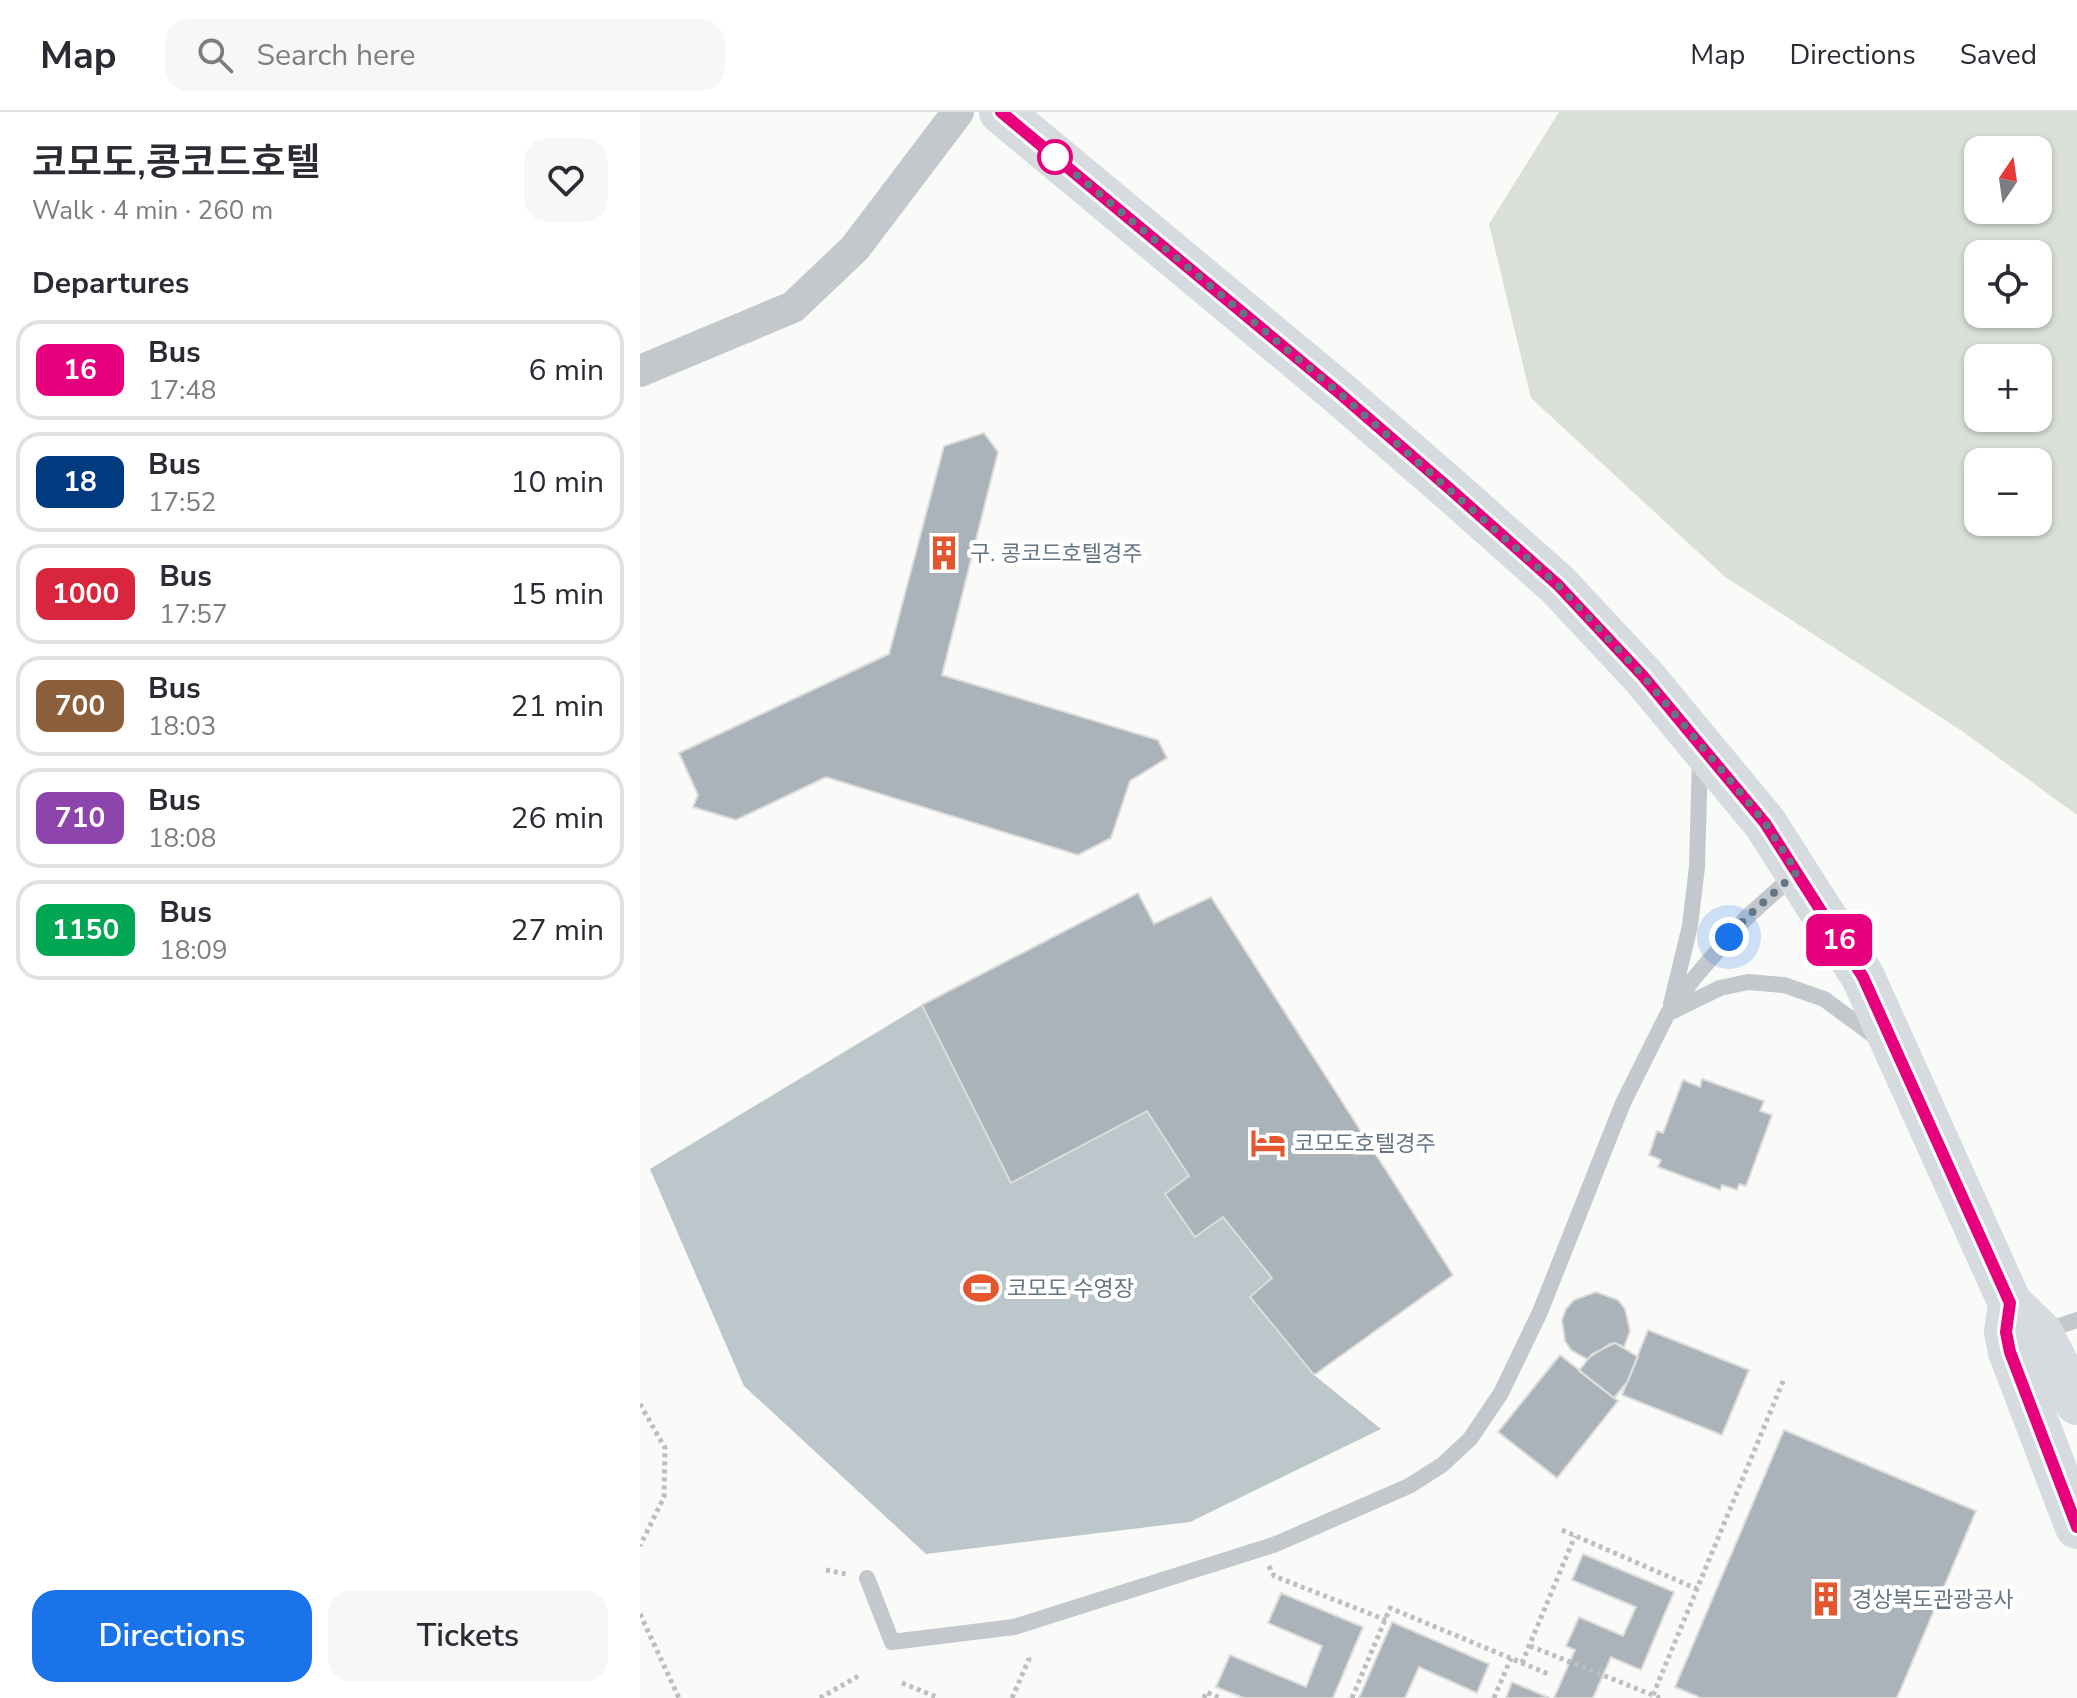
<!DOCTYPE html>
<html lang="en">
<head>
<meta charset="utf-8">
<style>
	:root { --surface:#fff; --page:#f7f7f7; --text:#2b2b33; --muted:#7c7c81; --line:#e1e1e2; --accent:#1a73e8 }
	body { margin:0; font-family:"Nunito Sans","Noto Sans KR",sans-serif; background:var(--page); color:var(--text); height:100vh; display:flex; flex-direction:column; font-size:30px; white-space:nowrap }
	* { box-sizing:border-box; margin:0 }
	p { font-size:26px; color:var(--muted) }
	.icon { flex:none; width:44px; height:44px; fill:none; stroke:currentColor; stroke-width:2; stroke-linecap:round; stroke-linejoin:round }
	.map { position:relative; flex:1; overflow:hidden }
	.panel { display:flex; flex-direction:column; background:var(--surface); width:640px }
	.panel>* { flex:none }
	.badge { padding:0 16px; border-radius:12px; font-size:28px; line-height:52px }
	.needle { width:52px; rotate:13deg }
	.tools { position:absolute; left:1324px; top:24px; display:grid; gap:16px }
	.tools a { display:grid; place-items:center; width:88px; height:88px; border-radius:16px; background:var(--surface); box-shadow:0 2px 6px #0004; font-size:40px }
	.you { position:absolute; width:40px; height:40px; margin:-20px; border:6px solid #fff; border-radius:50%; background:#1a73e8; box-shadow:0 0 0 12px #1a73e833 }
	.map>.badge { position:absolute; translate:-50% -50%; box-shadow:0 0 0 4px #fff }
	h2 { padding:0 32px; font-size:30px; line-height:72px }
	.round { display:grid; place-items:center; flex:none; width:84px; height:84px; border-radius:24px; background:var(--page) }
	.head { display:flex; align-items:center; justify-content:space-between; height:136px; padding:0 32px }
	h1 { font-size:38px; font-weight:600; line-height:60px }
	.action { display:flex; gap:16px; margin-top:auto; padding:16px 32px }
	.action a { flex:1; height:92px; border-radius:24px; background:var(--accent); color:#fff; font-size:32px; font-weight:600; line-height:92px; text-align:center }
	.action a+a { background:var(--page); color:var(--text) }
	ul { padding:0; list-style:none }
	li { display:flex; align-items:center; gap:24px; height:100px; margin:0 16px 12px; padding:0 16px; border:4px solid var(--line); border-radius:24px }
	li div { flex:1 }
	li b { display:block; font-size:30px }
	li em { font-style:normal }
	li .badge { min-width:88px; font-weight:700; text-align:center }
	header { display:flex; align-items:center; gap:48px; box-sizing:border-box; height:112px; padding:0 40px; background:var(--surface); border-bottom:2px solid var(--line) }
	header strong { font-size:38px }
	nav { display:flex; gap:44px; margin-inline-start:auto; font-size:28px }
	.search { width:560px; height:72px; background:var(--page); display:flex; align-items:center; gap:20px; box-sizing:border-box; padding:0 28px; border-radius:24px; color:var(--muted); font-size:30px }
	main { display:flex; flex:1; min-height:0 }
	.map>svg:first-child { display:block }
</style>
</head>
<body>
<header>
<strong>Map</strong>
<div class="search"><svg class="icon" aria-label="search" viewBox="0 0 24 24"><circle cx="10" cy="10" r="6"/><path d="M15 15l6 6"/></svg>Search here</div>
<nav><a>Map</a><a>Directions</a><a>Saved</a></nav>
</header>
<main>
<section class="panel">
<div class="head"><div><h1>코모도,콩코드호텔</h1><p>Walk · 4 min · 260 m</p></div><a class="round"><svg class="icon" aria-label="heart" viewBox="0 0 24 24"><path d="M12 20l-8-8c-3-5 5-10 8-4 3-6 11-1 8 4z"/></svg></a></div>
<h2>Departures</h2>
<ul>
<li><span class="badge" style="background:#e6007e;color:#fff">16</span><div><b>Bus</b><p>17:48</p></div><em>6 min</em></li>
<li><span class="badge" style="background:#003b80;color:#fff">18</span><div><b>Bus</b><p>17:52</p></div><em>10 min</em></li>
<li><span class="badge" style="background:#d7263d;color:#fff">1000</span><div><b>Bus</b><p>17:57</p></div><em>15 min</em></li>
<li><span class="badge" style="background:#8b5e3c;color:#fff">700</span><div><b>Bus</b><p>18:03</p></div><em>21 min</em></li>
<li><span class="badge" style="background:#8e44ad;color:#fff">710</span><div><b>Bus</b><p>18:08</p></div><em>26 min</em></li>
<li><span class="badge" style="background:#00a651;color:#fff">1150</span><div><b>Bus</b><p>18:09</p></div><em>27 min</em></li>
</ul>
<div class="action"><a>Directions</a><a>Tickets</a></div>
</section>
<div class="map">
<svg width="1437" height="1586" viewBox="0 0 1437 1586">
	<rect width="100%" height="100%" fill="#fafaf8"/>
	<path fill="#dadfd7" fill-rule="evenodd" d="M919,0H1437V703L1322,619L1084,464L891,286L849,112ZM1338,38H1398V98H1338ZM1338,142H1398V202H1338ZM1338,246H1398V306H1338ZM1338,350H1398V410H1338Z"/>
	<path fill="#bbc7cb" d="M282,893L371,1071L507,999L549,1064L525,1083L554,1124L583,1105L632,1166L611,1185L674,1263L741,1317L550,1410L286,1442L104,1274L10,1057Z"/>
	<path fill="#aab3b9" stroke="#dcdcda" stroke-width="2" d="M344,321L358,340L302,563L518,628L527,646L490,669L471,726L438,743L186,665L96,708L53,695L58,683L39,641L249,542L304,334Z
		M498,781L514,812L571,785L813,1163L674,1263L610,1185L632,1166L583,1105L555,1125L525,1082L549,1064L507,999L371,1071L282,893Z
		M1062,967L1124,989L1120,999L1132,1003L1106,1074L1099,1072L1097,1078L1082,1073L1080,1078L1018,1055L1021,1048L1009,1043L1017,1019L1023,1021L1043,968L1060,975Z
		M956,1180L978,1188L985,1197L990,1219L984,1235L975,1231L970,1232L947,1247L931,1238L925,1229L922,1208L926,1197L934,1188Z
		M1008,1218L1109,1258L1082,1323L982,1283Z
		M975,1231L998,1245L988,1269L974,1286L939,1259L952,1242Z
		M920,1243L978,1289L917,1366L858,1320Z
		M1144,1318L1336,1399L1257,1586H1061L1035,1575Z
		M943,1442L1034,1480L1001,1558L971,1545L953,1586H914L935,1538L926,1534L939,1505L983,1524L996,1495L932,1468Z
		M641,1481L723,1515L693,1586H604L576,1575L590,1543L666,1575L682,1534L628,1511Z
		M752,1510L849,1552L837,1581L779,1555L765,1586H719Z
		M872,1570L909,1586H866Z"/>
	<g fill="none" stroke-linecap="round" stroke-linejoin="round">
		<path stroke="#bbbfc2" stroke-width="5" stroke-dasharray="4 4" stroke-linecap="butt" d="M0,1292L25,1336L24,1385L0,1434
			M922,1418L1057,1477
			M629,1454L634,1464L746,1508
			M186,1458L206,1462
			M0,1502L39,1586
			M890,1534L1020,1586
			M882,1551L935,1424
			M262,1571L299,1586
			M1013,1583L1144,1267
			M180,1586L220,1563
			M372,1586L389,1547L388,1543
			M564,1586L566,1580L580,1586
			M712,1586L750,1496L911,1563
			M854,1586L871,1546"/>
		<path stroke="#c3c8cc" stroke-width="16" d="M1031,892L1050,814L1057,755L1060,646
			M1033,899L1080,876L1108,870L1144,873L1184,887L1237,926
			M1402,1220L1437,1208
			M227,1466L252,1530L374,1515L636,1432L769,1374L802,1353L830,1327L861,1281L900,1200L983,991L1028,901L1055,865L1106,806L1156,761"/>
		<path stroke="#c3c8cc" stroke-width="32" d="M0,259L153,195L215,136L318,0"/>
		<path stroke="#d6dbdf" stroke-width="44" d="M361,0L698,280L810,377L918,473L1003,564L1125,711L1223,865L1370,1191L1401,1221L1437,1291
			M1370,1191L1366,1220L1370,1240L1437,1415"/>
	</g>
	<g fill="none" stroke-linecap="round" stroke-linejoin="round">
		<g stroke="#fff" stroke-width="18">
			<path id="line" d="M361,0L698,280L810,377L918,473L1003,564L1125,711L1223,865L1370,1191L1366,1220L1370,1240L1437,1415"/>
		</g>
		<use href="#line" stroke="#e6007e" stroke-width="12"/>
		<path stroke="#657683" stroke-width="8" stroke-dasharray="0 14.4" d="M415,45L698,280L918,473L1003,564L1109,691L1125,711L1157,760L1106,806L1089,825"/>
	</g>
	<defs>
		<g id="building-bare" transform="scale(2.76)"><path d="M-4-6H4V6H1V3H-1V6H-4ZM-2.5-4.3h1.7v1.8h-1.7ZM.8-4.3h1.7v1.8H.8ZM-2.5-1h1.7V.8h-1.7ZM.8-1h1.7V.8H.8Z" fill="#e4572e" stroke="#fff" stroke-width="2.5" paint-order="stroke"/></g>
		<g id="hotel-bare" transform="scale(2.76)"><path d="M-6-4.5h1.5V1H6V5H4.5V3h-9V5H-6ZM-4 0a1.8 1.8 0 1 1 3.6 0ZM.5 0V-2.5h3Q6-2.5 6 0Z" fill="#e4572e" stroke="#fff" stroke-width="2.5" paint-order="stroke"/></g>
		<g id="stadium-bare" transform="scale(2.76)"><path d="M0-5a6.5 5 0 1 0 0 10a6.5 5 0 1 0 0-10ZM-3.5-1.8h7v3.6h-7Z" fill="#e4572e" stroke="#fff" stroke-width="2.5" paint-order="stroke"/></g>
	</defs>
	<g fill-rule="evenodd">
		<use href="#building-bare" x="304" y="441"/>
		<use href="#hotel-bare" x="628" y="1031"/>
		<use href="#stadium-bare" x="341" y="1176"/>
		<use href="#building-bare" x="1186" y="1487"/>
	</g>
	<circle fill="#fff" stroke="#e6007e" stroke-width="4" cx="415" cy="45" r="16"/>
	<g text-anchor="middle" stroke-width="8" stroke-linejoin="round" paint-order="stroke">
		<g font-size="22" fill="#657683" stroke="#fff" text-anchor="start">
			<text x="330" y="449">구. 콩코드호텔경주</text>
			<text x="654" y="1039">코모도호텔경주</text>
			<text x="367" y="1184">코모도 수영장</text>
			<text x="1212" y="1495">경상북도관광공사</text>
		</g>
	</g>
</svg>
<div class="tools">
<a><svg class="needle" viewBox="-14 -14 28 28"><path d="M0-13l5 13h-10z" fill="#e53935"/><path d="M0 13l5-13h-10z" fill="#7c7c81"/></svg></a>
<a><svg class="icon" aria-label="locate" viewBox="0 0 24 24"><circle cx="12" cy="12" r="6"/><path d="M12 2v4M12 18v4M2 12h4M18 12h4"/></svg></a>
<a>+</a>
<a>−</a>
</div>
<div class="you" style="left:1089px;top:825px"></div>
<b class="badge" style="left:1199px;top:828px;background:#e6007e;color:#fff">16</b>
</div>
</main>
</body>
</html>
